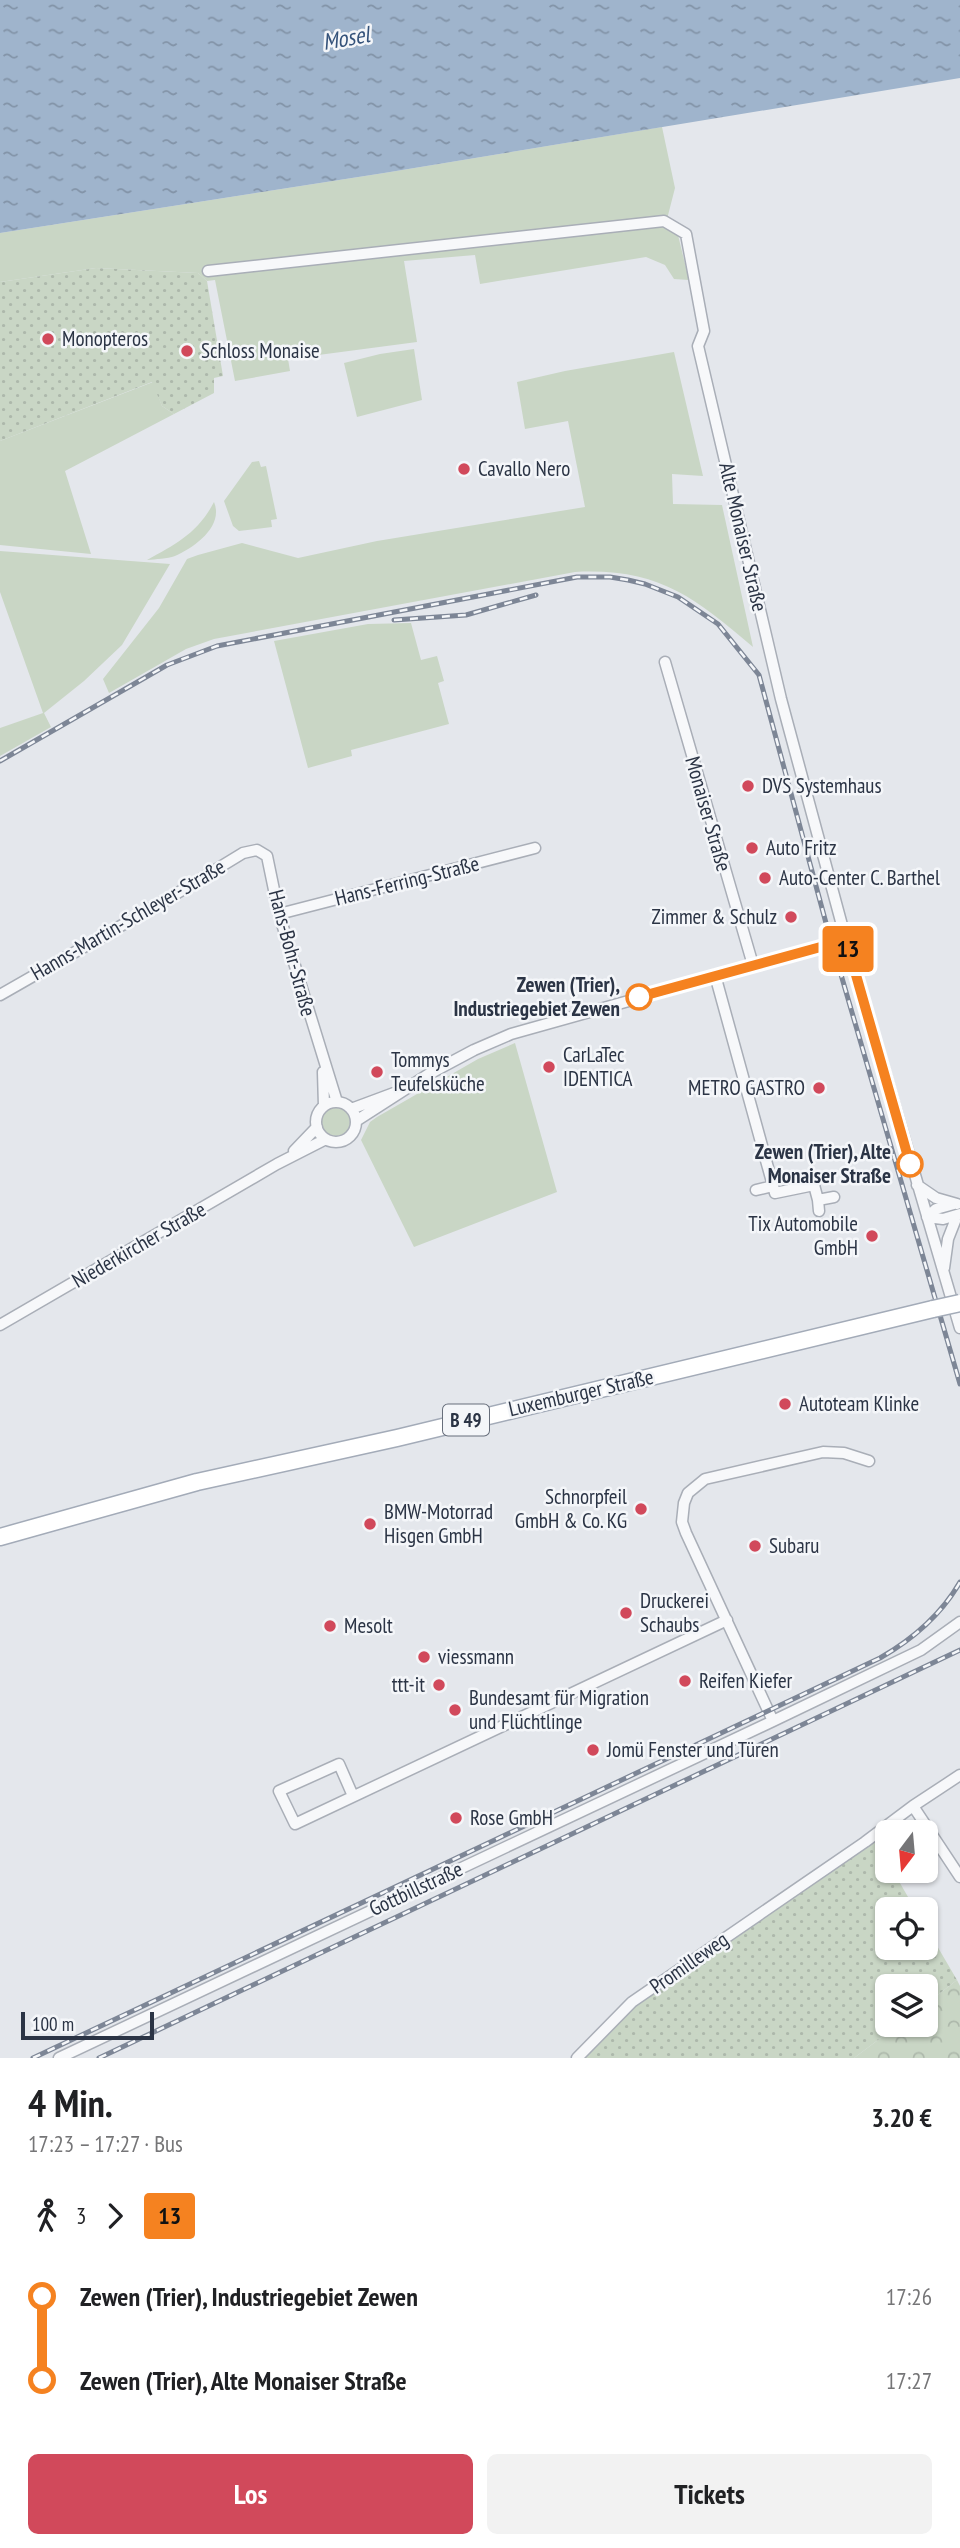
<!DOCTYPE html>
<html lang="de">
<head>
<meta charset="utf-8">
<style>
	:root { --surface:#fff; --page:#f2f2f2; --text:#202124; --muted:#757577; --accent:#d1495b }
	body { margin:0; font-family:"PT Sans Narrow",sans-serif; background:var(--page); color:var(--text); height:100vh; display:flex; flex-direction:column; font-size:26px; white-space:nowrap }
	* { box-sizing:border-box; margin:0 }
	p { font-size:23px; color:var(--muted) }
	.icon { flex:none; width:38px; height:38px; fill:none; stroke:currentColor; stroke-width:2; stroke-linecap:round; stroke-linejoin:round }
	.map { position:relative; height:2058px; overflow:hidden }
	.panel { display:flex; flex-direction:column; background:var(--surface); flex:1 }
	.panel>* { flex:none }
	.badge { padding:0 14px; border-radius:5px; font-size:24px; line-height:46px }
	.needle { width:46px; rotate:196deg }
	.buttons { position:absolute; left:875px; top:1820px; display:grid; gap:14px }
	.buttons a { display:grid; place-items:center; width:63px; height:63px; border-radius:10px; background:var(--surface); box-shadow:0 2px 5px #0004; font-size:35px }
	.scale { position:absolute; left:21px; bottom:18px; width:133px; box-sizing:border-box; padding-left:7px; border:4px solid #2b3445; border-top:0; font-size:19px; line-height:24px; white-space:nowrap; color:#2b3445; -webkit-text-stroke:5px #f4f6f9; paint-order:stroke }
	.map>.badge { position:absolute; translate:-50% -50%; box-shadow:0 0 0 4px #fff }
	.legs { display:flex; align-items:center; gap:10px; height:77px; padding:0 28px; font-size:23px }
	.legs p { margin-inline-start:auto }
	.overview { display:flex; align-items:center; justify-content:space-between; height:119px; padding:0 28px }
	h1 { font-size:38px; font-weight:700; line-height:52px }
	.primary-button { display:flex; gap:14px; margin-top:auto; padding:14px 28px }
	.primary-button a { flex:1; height:80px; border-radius:10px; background:var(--accent); color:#fff; font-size:28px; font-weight:700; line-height:80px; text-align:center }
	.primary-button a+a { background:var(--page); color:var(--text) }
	ul { padding:0 28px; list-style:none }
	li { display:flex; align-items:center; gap:24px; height:84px; font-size:26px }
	li i { display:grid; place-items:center; width:10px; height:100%; margin:0 9px; background:currentColor }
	li i::after { content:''; width:18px; height:18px; margin:-9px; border:5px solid; border-radius:50%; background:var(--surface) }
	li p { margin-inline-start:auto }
	li:first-child i { background:linear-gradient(#0000 50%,currentColor 0) }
	li:last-child i { background:linear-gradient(currentColor 50%,#0000 0) }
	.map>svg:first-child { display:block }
</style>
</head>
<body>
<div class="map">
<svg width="960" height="2058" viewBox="0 0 960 2058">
	<defs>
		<pattern id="forest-crowns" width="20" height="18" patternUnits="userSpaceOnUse" patternTransform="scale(1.75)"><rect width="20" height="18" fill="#c9d6c5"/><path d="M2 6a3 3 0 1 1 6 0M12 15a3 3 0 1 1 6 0" fill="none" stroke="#adb8ab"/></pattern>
		<pattern id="park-dots" width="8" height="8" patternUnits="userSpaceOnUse" patternTransform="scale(1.75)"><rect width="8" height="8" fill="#c9d6c5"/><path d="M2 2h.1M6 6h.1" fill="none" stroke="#adb8ab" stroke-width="1.8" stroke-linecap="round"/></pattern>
		<pattern id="water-ripples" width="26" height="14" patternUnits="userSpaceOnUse" patternTransform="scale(1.75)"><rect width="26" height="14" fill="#9fb4cc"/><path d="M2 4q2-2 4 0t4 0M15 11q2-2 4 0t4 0" fill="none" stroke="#8293a7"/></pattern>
	</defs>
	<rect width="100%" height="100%" fill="#e4e7ec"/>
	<path fill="#c9d6c5" d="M662,127L675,188L665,227L678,235L689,280L674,279L665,265L646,257L480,284L475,255L404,261L417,342L288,359L290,371L235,381L215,280L207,281L198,273L96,268L0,282V233L384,173Z
		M414,349L422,400L357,417L344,363L380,354Z
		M674,352L703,476L672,474L673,504L722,505L753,647C693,596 657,568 575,572L214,639L186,649L109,693L103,679L159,608L187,559L198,555L242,543L298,558L377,541L585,507L568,421L525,429L517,382L565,371Z
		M153,382L162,406L174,414L65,471L91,554L0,545V441Z
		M259,461L261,467L266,466L277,519L271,520L272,527L239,531L233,526L224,501L252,462Z
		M214,502C224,526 195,547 175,556C167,559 156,559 147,560C176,544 198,533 214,502Z
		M0,551L170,564L122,645L84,681L44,713L51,727L0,756V728L43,713L0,592Z
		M411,623L421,660L437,656L444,681L438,683L449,724L351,750L352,756L308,768L274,641L368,624Z
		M515,1043L557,1192L414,1247L361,1140L370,1122L377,1117L478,1059Z
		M322 1122a14 14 0 1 1 28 0a14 14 0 1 1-28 0Z"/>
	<path fill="url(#forest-crowns)" d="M957,1980L960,1986V2058H854L898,2025H926V2004Z"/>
	<path fill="url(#park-dots)" d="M96,268L198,273L207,281L223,376L214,378V393L174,414L162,406L152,382L0,441V282Z
		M875,1840L887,1861V1871H893L915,1909H887V1948H926V1927L957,1980L926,2004V1986H887V2025H898L854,2058H582L637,2001Z"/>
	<path fill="url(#water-ripples)" d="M0,0H960V78L384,173L0,233Z"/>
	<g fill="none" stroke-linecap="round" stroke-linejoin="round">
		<g stroke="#a9aeb7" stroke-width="13">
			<path id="minor" d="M208,271L664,221L686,234L704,331L698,346L781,699L846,940L960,1328
				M665,662L753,965
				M279,914L535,848
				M715,975L775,1193L814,1185L818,1200L834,1197
				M0,995L166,900L243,853L257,850L267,856L279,914L337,1102
				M323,1072L324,1106
				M316 1122a20 20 0 1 1 40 0a20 20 0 1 1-40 0Z
				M351,1109L394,1093
				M356,1121L429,1074L474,1050L511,1034L846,940
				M294,1151L317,1127
				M917,1185L936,1198L957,1204
				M756,1190L773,1186
				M818,1200L819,1211
				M927,1217L936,1209L954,1204
				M927,1217L943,1219L960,1214
				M944,1268L948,1239L957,1216
				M0,1325L277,1164L326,1139
				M773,1721L686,1533L682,1522L684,1503L688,1493L705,1479L823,1452L844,1453L869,1461
				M353,1796L339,1764L279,1791L295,1824L727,1620
				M913,1806L960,1877
				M59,2058L773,1721L921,1650L960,1622
				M577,2058L632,2002L865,1842L913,1806L960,1775"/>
		</g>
		<g stroke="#a3abb8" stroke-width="19">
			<path id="primary" d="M0,1537L197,1482L397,1438L933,1309"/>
		</g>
		<use href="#minor" stroke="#f7f8fa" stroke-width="10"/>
		<use href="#primary" stroke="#fff" stroke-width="16"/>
		<g stroke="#7d8696" stroke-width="5">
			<path id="rail" d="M394,620L466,615L536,595
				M0,761L167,665L217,646L577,577H610L628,580L645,584L678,597L718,624L759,675L826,923L960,1384
				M33,2058L880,1658C913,1639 941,1615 960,1582
				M99,2058L960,1650"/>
		</g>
		<use href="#rail" stroke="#f4f6f9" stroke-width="2.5" stroke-dasharray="8" stroke-linecap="butt"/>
		<g stroke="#a3abb8" stroke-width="19" stroke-linecap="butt">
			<path id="primary-bridge" d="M933,1309L960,1303"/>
		</g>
		<use href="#primary-bridge" stroke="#fff" stroke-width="16"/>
	</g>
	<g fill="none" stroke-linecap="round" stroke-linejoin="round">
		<g stroke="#fff" stroke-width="16">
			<path id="line-1" d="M639,997L846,940L910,1164"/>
		</g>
		<use href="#line-1" stroke="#f58220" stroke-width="10"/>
	</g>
	<g fill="#d1495b" stroke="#f4f6f9" stroke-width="2.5">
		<circle cx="48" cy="339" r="7"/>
		<circle cx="187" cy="351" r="7"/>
		<circle cx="464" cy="469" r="7"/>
		<circle cx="748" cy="786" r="7"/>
		<circle cx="752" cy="848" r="7"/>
		<circle cx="765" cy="878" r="7"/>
		<circle cx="791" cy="917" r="7"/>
		<circle cx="549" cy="1067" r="7"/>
		<circle cx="377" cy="1072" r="7"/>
		<circle cx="819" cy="1088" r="7"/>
		<circle cx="872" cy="1236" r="7"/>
		<circle cx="785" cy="1404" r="7"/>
		<circle cx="641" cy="1509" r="7"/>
		<circle cx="370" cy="1524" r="7"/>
		<circle cx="755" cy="1546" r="7"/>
		<circle cx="626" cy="1613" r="7"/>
		<circle cx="330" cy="1626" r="7"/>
		<circle cx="424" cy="1657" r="7"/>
		<circle cx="685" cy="1681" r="7"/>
		<circle cx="439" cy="1685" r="7"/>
		<circle cx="455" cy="1710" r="7"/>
		<circle cx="593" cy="1750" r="7"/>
		<circle cx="456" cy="1818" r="7"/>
	</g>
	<g fill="#fff" stroke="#f58220" stroke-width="3.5">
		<circle cx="639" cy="997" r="12"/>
		<circle cx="910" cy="1164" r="12"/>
	</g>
	<g text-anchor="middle" stroke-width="5" stroke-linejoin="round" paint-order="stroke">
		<rect fill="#f4f6f9" stroke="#676e7b" stroke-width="2" x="443" y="1404.5" width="46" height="31" rx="5"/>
		<g font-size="19" font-weight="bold" fill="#2b3445">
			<text x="466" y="1427">B 49</text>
		</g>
		<g font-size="21" fill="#2b3445" stroke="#f4f6f9" text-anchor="start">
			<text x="62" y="346">Monopteros</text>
			<text x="201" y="358">Schloss Monaise</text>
			<text x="478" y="476">Cavallo Nero</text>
			<text x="762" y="793">DVS Systemhaus</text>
			<text x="766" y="855">Auto Fritz</text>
			<text x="779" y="885">Auto-Center C. Barthel</text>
			<text x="777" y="924" text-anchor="end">Zimmer &amp; Schulz</text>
			<text x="563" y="1062">CarLaTec<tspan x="563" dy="24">IDENTICA</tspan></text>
			<text x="391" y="1067">Tommys<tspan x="391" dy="24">Teufelsküche</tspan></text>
			<text x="805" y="1095" text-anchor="end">METRO GASTRO</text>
			<text x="858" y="1231" text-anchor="end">Tix Automobile<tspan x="858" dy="24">GmbH</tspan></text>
			<text x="799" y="1411">Autoteam Klinke</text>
			<text x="627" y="1504" text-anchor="end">Schnorpfeil<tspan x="627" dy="24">GmbH &amp; Co. KG</tspan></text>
			<text x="384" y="1519">BMW-Motorrad<tspan x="384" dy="24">Hisgen GmbH</tspan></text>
			<text x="769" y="1553">Subaru</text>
			<text x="640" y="1608">Druckerei<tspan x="640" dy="24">Schaubs</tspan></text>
			<text x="344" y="1633">Mesolt</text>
			<text x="438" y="1664">viessmann</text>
			<text x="699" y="1688">Reifen Kiefer</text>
			<text x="425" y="1692" text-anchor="end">ttt-it</text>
			<text x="469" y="1705">Bundesamt für Migration<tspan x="469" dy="24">und Flüchtlinge</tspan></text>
			<text x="607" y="1757">Jomü Fenster und Türen</text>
			<text x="470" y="1825">Rose GmbH</text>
		</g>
		<g font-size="21" fill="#2b3445" stroke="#f4f6f9">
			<text transform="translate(743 537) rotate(77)" y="7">Alte Monaiser Straße</text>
			<text transform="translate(708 814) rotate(74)" y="7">Monaiser Straße</text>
			<text transform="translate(407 881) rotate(-14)" y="7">Hans-Ferring-Straße</text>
			<text transform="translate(128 920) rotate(-30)" y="7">Hanns-Martin-Schleyer-Straße</text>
			<text transform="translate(292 953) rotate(75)" y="7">Hans-Bohr-Straße</text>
			<text transform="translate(139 1245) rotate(-30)" y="7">Niederkircher Straße</text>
			<text transform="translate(581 1393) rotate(-13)" y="7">Luxemburger Straße</text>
			<text transform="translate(416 1889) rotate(-25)" y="7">Gottbillstraße</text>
			<text transform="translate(689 1963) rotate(-35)" y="7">Promilleweg</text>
		</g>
		<g font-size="21" font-weight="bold" fill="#2b3445" stroke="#f4f6f9" text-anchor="end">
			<text x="620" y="992">Zewen (Trier),<tspan x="620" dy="24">Industriegebiet Zewen</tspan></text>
			<text x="891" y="1159">Zewen (Trier), Alte<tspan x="891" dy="24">Monaiser Straße</tspan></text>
		</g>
		<g font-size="23" font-style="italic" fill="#34527a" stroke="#f4f6f9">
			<text transform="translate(346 38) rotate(-10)" y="8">Mosel</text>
		</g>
	</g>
</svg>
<div class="buttons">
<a><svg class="needle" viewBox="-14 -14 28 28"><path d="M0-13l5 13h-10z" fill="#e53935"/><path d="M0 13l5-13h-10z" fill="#757577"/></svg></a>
<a><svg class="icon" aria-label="locate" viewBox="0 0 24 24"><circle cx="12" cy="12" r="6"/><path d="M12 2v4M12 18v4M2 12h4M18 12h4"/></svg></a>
<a><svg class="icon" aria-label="layers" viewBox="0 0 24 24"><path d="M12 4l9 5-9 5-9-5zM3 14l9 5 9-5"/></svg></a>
</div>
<div class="scale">100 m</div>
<b class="badge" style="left:848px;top:949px;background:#f58220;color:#111">13</b>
</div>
<section class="panel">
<div class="overview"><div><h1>4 Min.</h1><p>17:23 – 17:27 · Bus</p></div><b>3.20 €</b></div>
<div class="legs"><svg class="icon" aria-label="walk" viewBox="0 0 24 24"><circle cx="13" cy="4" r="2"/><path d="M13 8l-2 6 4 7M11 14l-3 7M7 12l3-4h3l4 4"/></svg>3<svg class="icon" aria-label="forward" viewBox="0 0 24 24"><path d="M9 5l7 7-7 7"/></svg><b class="badge" style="background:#f58220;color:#111">13</b></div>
<ul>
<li><i style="color:#f58220"></i><b>Zewen (Trier), Industriegebiet Zewen</b><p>17:26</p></li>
<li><i style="color:#f58220"></i><b>Zewen (Trier), Alte Monaiser Straße</b><p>17:27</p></li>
</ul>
<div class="primary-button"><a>Los</a><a>Tickets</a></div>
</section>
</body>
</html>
